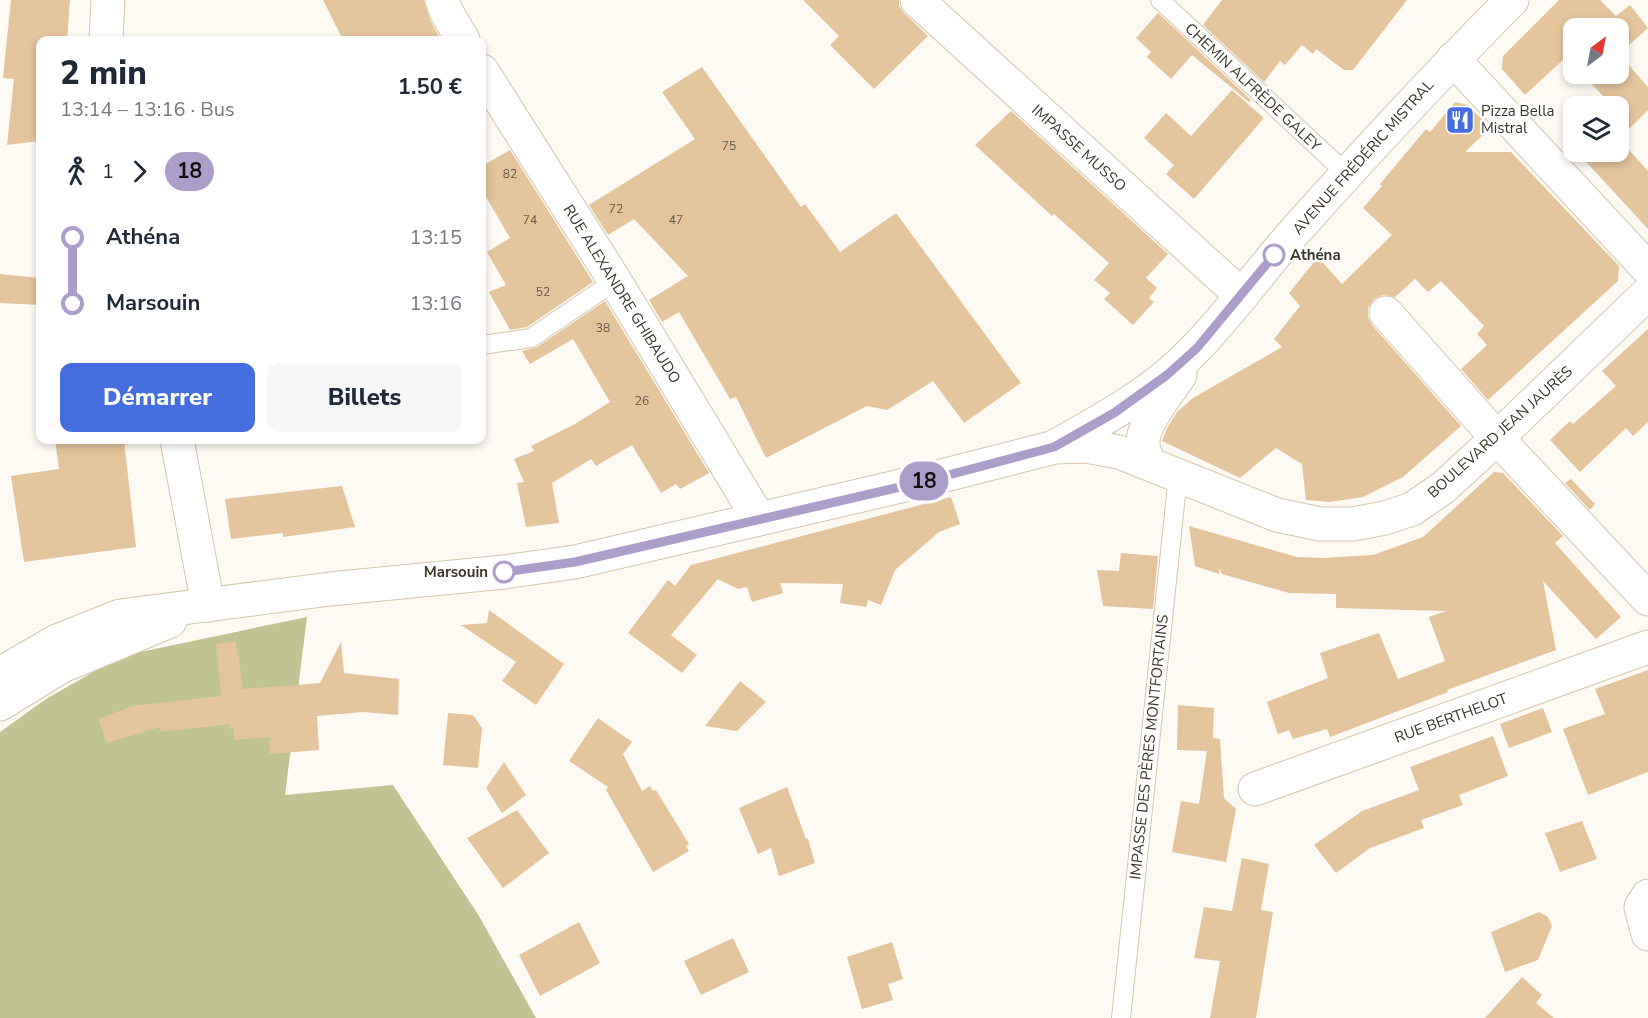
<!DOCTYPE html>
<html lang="fr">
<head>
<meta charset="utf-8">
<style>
	:root { --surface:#fff; --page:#f6f6f7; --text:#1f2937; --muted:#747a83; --accent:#446ee0 }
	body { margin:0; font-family:"Nunito Sans",sans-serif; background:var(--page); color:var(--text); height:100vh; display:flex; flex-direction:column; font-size:22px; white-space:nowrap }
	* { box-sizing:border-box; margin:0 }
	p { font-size:20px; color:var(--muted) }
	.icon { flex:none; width:33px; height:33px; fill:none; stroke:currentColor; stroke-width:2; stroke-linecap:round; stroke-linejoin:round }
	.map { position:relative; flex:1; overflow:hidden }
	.sheet { position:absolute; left:36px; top:36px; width:450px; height:408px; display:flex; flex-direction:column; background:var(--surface); border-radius:12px; box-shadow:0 3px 9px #0003 }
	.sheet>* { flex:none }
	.badge { padding:0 12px; border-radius:20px; font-size:21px; line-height:39px }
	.needle { width:39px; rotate:32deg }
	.fabs { position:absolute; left:1563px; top:18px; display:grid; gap:12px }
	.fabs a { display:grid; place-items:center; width:66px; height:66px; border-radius:12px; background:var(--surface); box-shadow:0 3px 9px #0003; font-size:30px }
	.map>.badge { position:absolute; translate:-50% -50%; box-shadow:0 0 0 3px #fff }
	.legs { display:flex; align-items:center; gap:9px; height:66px; padding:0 24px; font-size:20px }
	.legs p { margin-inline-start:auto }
	.overview { display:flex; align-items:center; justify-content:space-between; height:102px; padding:0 24px }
	h1 { font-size:33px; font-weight:800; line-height:45px }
	.primary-button { display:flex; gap:12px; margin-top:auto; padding:12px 24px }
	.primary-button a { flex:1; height:69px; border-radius:12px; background:var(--accent); color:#fff; font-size:24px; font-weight:800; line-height:69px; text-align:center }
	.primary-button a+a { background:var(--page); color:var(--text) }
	ul { padding:0 24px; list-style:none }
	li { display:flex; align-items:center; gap:21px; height:66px; font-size:22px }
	li i { display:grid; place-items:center; width:9px; height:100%; margin:0 8px; background:currentColor }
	li i::after { content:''; width:15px; height:15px; margin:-8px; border:4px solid; border-radius:50%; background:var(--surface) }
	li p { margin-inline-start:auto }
	li:first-child i { background:linear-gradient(#0000 50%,currentColor 0) }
	li:last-child i { background:linear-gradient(currentColor 50%,#0000 0) }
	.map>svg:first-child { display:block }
</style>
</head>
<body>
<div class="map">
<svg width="1648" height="1018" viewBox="0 0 1648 1018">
	<rect width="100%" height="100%" fill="#fdfaf4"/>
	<path fill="#c0c392" d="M307,617L285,795L393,785L479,916L536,1018H0V732L46,699L121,656Z"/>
	<path fill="#e4c49b" d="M11,0H70L67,40H40V141L7,145L14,79L3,78Z
		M323,0H424L430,20L441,40H343Z
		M803,0H899V6L904,13L928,36L874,89L830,45L839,36Z
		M1222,0H1407L1353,70H1344L1316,49L1313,54L1302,45L1285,65L1280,61L1264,82L1203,25Z
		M1559,0H1600L1616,16L1630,5L1648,28L1619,54L1648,87V110L1619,139L1648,171V229L1577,152H1618V106H1595L1605,98L1582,74H1618V28H1574V65L1566,57L1525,95L1502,69L1503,56Z
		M1158,13L1251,100L1249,102L1192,55L1171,79L1147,57L1151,52L1136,38Z
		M702,67L801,207L805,204L840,252L896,213L1021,383L964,423L933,381L887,410L867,406L766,458L736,397L730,399L679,312L662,322L649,300L688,276L634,219L608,235L589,205L695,139L662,92Z
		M1232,90L1264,118L1194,199L1166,174L1174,165L1144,138L1166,113L1191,136Z
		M1455,102L1468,105L1490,128L1465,152H1511L1619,266L1618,281L1488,400L1461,369L1487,345L1477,334L1484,326L1441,281L1428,292L1415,279L1395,297L1383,295L1374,299L1368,308V317L1372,325L1461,426L1403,477L1363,497L1330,502L1306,500L1302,464L1276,448L1240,478L1162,441L1168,426L1177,412L1193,398L1282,347L1274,339L1300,306L1289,293L1318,257L1342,284L1392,235L1363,208L1382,186L1380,184L1426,129L1430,132Z
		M1011,111L1168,254L1146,278L1157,288L1149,298L1154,302L1133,325L1104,299L1110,293L1094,280L1109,263L1054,214L1052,216L975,145Z
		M1574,127V147L1563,136Z
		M510,150L593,282L527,327L510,330L489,292L506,285L487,252L510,238L482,190V166Z
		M0,274L40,278V305L0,303Z
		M605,301L709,473L680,489L676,484L661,493L632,445L596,466L591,459L552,483L559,523L526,527L517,483L524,482L514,459L534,451L531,446L575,424L610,402L573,339L530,364L522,351L537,347Z
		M1648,329V422L1633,436L1626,428L1580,472L1550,440L1570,421L1573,424L1616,386L1602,371Z
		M55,440H124L136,547L24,562L11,476L59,469Z
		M1494,472L1503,473L1563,536L1555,543L1621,617L1596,639L1543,581L1556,650L1447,690L1448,692L1330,737L1327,729L1293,739L1289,730L1278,734L1267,702L1328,678L1320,653L1379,633L1398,679L1445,661L1429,617L1446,611L1336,608V594L1289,593L1222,574L1220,568L1219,574L1195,566L1189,526L1297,557L1322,558L1373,555L1423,537Z
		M1571,479L1595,504L1590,510L1565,483Z
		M342,486L355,527L283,537V533L231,539L225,499Z
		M951,497L960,524L939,532L895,570L881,605L868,600L866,607L840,603L843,584L780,583L783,593L752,602L747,587L738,589L718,579L671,635L697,655L682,673L628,633L668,580L675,586L691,565Z
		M1121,553L1158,556L1153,609L1103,606L1097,570L1119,571Z
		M489,610L564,664L536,705L502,681L516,662L461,625L487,623Z
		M236,641L243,689L320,683L341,642L344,673L399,679L398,715L363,712L317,716L319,750L270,754L269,737L235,740L233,728L229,729V724L161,732L160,727L107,743L98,719L132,706L221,696L216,644Z
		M1648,670V772L1588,795L1563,729L1605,714L1595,689Z
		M740,681L766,702L737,731L705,726Z
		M1178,705L1214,708L1213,738L1220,739L1224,798L1236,809L1226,862L1172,852L1181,801L1199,804L1207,751L1177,750Z
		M1543,708L1552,732L1509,748L1500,724Z
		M448,713L473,715L482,728L478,768L443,765Z
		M598,718L632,742L623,754L642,791L650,786L653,791L656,790L689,844L686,846L689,851L653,872L606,790L608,787L569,761Z
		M1493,736L1508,776L1459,795L1463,805L1421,820L1424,828L1370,848L1336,873L1314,845L1362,811L1419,790L1410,767Z
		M504,762L526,795L502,813L486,788Z
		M787,787L806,839H808L815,863L779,876L771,848L758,854L739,808Z
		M517,810L549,853L503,888L467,838Z
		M1582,821L1597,859L1560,872L1545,833Z
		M1242,858L1269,864L1261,910L1273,912L1256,1018H1210L1220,961L1194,958L1204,907L1232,911Z
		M1539,912L1548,917L1552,926L1538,960L1505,972L1491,932Z
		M579,922L600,963L540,996L519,955Z
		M733,938L749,972L701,995L684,961Z
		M892,942L903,979L888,984L893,1000L862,1009L847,957Z
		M1522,977L1542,995L1536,1003L1554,1018H1485Z"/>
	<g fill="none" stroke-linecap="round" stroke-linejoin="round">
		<g stroke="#d6c6aa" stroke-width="20">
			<path id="service" d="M1160,0L1347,174
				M482,345L531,338L615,281
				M1121,1018L1178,476"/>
		</g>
		<g stroke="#d6c6aa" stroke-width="35">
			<path id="minor" d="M442,0L447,13L463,40
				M917,0L1241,295
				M106,40L108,0
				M1453,59L1648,269
				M482,71L615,281L759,519
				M1386,313L1497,438L1648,599
				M177,440L208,605
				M1255,789L1648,647
				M1648,896L1641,907L1648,934"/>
		</g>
		<g stroke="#d6c6aa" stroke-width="35">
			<path id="secondary" d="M1056,446C1106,418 1158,390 1197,347C1233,310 1263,267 1297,229C1367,151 1438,74 1512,0
				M1152,465C1147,459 1143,451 1143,443C1142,424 1169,391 1180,375
				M0,674L57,641L120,616L330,589L504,572L575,562L922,481L1055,447L1086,446L1119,452L1277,515L1320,524H1353L1385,518L1412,509L1444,487L1497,438L1648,293
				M0,704L62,666L170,621"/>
		</g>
		<use href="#service" stroke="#fff" stroke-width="18"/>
		<use href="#minor" stroke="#fff" stroke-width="33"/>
		<use href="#secondary" stroke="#fff" stroke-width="33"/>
	</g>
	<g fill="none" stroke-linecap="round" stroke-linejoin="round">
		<g stroke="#fff" stroke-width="14">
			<path id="line-1" d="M504,572L575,562L922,482L1054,447L1114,413L1167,375L1197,348L1274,255"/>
		</g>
		<use href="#line-1" stroke="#ab9ecb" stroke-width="9"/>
	</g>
	<defs>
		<g id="restaurant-square" transform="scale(1.5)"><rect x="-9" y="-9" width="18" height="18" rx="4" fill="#446ee0" stroke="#fff"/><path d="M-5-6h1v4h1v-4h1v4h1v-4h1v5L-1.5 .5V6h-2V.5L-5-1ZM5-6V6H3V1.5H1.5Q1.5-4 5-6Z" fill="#fff"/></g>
	</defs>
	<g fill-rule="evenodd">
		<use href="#restaurant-square" x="1460" y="120"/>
	</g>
	<g fill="#fff" stroke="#ab9ecb" stroke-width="3">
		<circle cx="1274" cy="255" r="10"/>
		<circle cx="504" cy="572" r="10"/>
	</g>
	<g text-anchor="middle" stroke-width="5" stroke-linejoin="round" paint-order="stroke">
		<g font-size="12" fill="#645845">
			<text x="729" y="150">75</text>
			<text x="510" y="178">82</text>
			<text x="616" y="213">72</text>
			<text x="530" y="224">74</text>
			<text x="676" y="224">47</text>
			<text x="543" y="296">52</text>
			<text x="603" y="332">38</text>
			<text x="642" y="405">26</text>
		</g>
		<g font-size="15" fill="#3a3428" stroke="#fff">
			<text transform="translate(1253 87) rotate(43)" y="5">CHEMIN ALFRÈDE GALEY</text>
			<text transform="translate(1079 148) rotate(42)" y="5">IMPASSE MUSSO</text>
			<text transform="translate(1363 157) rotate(-48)" y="5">AVENUE FRÉDÉRIC MISTRAL</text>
			<text transform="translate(622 294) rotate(58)" y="5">RUE ALEXANDRE GHIBAUDO</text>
			<text transform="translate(1500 432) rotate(-42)" y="5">BOULEVARD JEAN JAURÈS</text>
			<text transform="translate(1451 718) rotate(-20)" y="5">RUE BERTHELOT</text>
			<text transform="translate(1149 747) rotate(-84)" y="5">IMPASSE DES PÈRES MONTFORTAINS</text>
		</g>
		<g font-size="15" fill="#3a3428" stroke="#fff" text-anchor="start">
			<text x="1481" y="116">Pizza Bella<tspan x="1481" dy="17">Mistral</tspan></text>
		</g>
		<g font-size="15" font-weight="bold" fill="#3a3428" stroke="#fff" text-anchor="start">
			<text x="1290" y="260">Athéna</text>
			<text x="488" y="577" text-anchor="end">Marsouin</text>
		</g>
	</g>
</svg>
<div class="fabs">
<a><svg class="needle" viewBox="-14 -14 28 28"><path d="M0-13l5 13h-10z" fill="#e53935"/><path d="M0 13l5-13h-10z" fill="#747a83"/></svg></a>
<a><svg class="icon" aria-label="layers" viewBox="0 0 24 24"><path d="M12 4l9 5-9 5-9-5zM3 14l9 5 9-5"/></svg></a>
</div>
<b class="badge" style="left:924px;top:481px;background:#ab9ecb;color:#111">18</b>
<section class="sheet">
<div class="overview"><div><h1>2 min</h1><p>13:14 – 13:16 · Bus</p></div><b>1.50 €</b></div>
<div class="legs"><svg class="icon" aria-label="walk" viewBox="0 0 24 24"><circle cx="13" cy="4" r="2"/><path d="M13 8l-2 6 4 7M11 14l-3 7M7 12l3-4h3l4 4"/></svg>1<svg class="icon" aria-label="forward" viewBox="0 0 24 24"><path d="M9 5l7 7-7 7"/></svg><b class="badge" style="background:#ab9ecb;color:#111">18</b></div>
<ul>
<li><i style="color:#ab9ecb"></i><b>Athéna</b><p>13:15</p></li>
<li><i style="color:#ab9ecb"></i><b>Marsouin</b><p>13:16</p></li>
</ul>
<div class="primary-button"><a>Démarrer</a><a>Billets</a></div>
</section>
</div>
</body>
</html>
